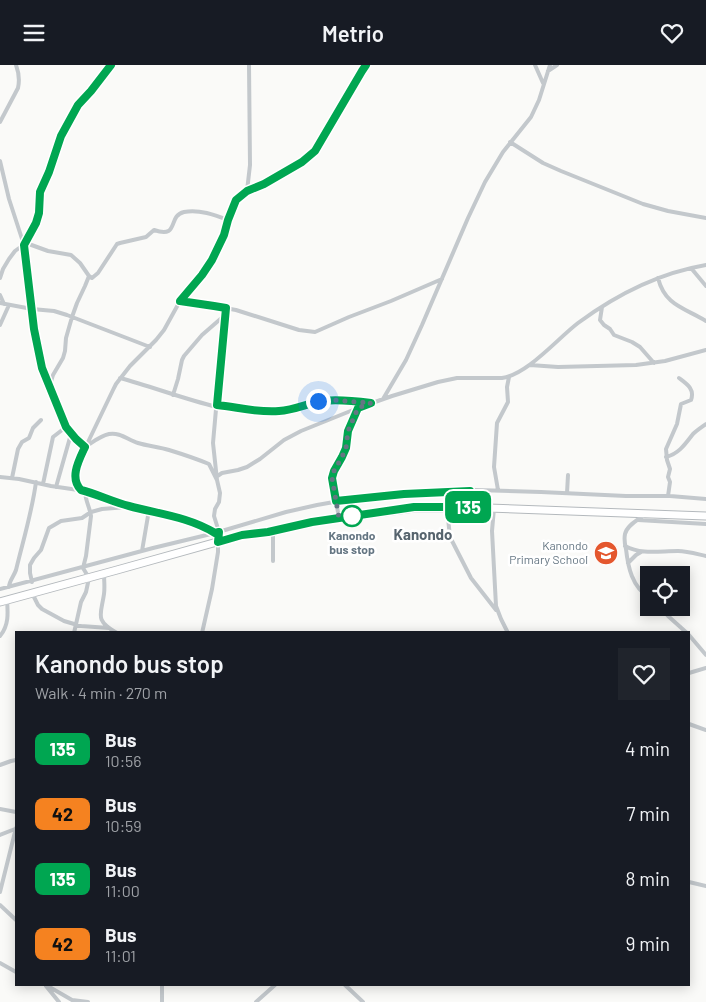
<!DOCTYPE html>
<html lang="en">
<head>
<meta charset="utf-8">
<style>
	:root { --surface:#171b24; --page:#20242c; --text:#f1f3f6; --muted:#9ea1a6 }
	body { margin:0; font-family:Barlow,sans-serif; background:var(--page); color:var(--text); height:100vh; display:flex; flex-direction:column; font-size:19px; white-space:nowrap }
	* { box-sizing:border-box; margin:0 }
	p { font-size:16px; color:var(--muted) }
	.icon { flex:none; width:28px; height:28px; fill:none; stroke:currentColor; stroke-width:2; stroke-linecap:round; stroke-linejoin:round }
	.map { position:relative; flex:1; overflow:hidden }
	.side { position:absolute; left:15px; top:566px; width:675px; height:355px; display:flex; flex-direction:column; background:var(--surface); border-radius:0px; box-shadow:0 2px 12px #0003 }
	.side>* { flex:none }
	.badge { padding:0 10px; border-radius:8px; font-size:18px; line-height:32px }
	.controls { position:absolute; left:640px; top:501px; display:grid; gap:10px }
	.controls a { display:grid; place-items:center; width:50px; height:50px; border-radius:0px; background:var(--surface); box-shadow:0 2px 12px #0003; font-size:25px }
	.you { position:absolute; width:25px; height:25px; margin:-12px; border:4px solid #fff; border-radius:50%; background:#1a73e8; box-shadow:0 0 0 8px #1a73e833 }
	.map>.badge { position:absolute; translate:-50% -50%; box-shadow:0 0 0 2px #fff }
	.round { display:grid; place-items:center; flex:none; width:52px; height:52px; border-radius:0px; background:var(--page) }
	.head { display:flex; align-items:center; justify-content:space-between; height:85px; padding:0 20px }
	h1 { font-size:24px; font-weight:600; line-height:38px }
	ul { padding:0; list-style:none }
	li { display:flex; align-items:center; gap:15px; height:65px; padding:0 20px }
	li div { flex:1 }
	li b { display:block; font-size:19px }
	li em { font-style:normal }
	li .badge { min-width:55px; font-weight:700; text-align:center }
	header { display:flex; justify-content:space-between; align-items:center; height:65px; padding:0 20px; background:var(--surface); font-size:22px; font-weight:600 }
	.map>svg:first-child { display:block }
</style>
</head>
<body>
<header><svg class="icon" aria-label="menu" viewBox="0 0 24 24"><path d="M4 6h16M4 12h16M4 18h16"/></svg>Metrio<svg class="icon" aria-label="heart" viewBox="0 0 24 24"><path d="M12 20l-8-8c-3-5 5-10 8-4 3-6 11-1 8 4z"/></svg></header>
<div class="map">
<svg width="706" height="937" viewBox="0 0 706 937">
	<rect width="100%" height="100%" fill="#fafaf8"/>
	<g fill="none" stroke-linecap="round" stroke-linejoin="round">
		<g stroke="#b4b9bd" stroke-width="9">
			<path id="highway" d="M0,537L117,505L242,470L268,467L312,457L414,443H488L706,451"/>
		</g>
		<path stroke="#c3c8cc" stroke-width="4" d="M535,0L543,18
			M548,6L557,0
			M0,57L18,23C20,14 19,8 16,0
			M510,77L543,98L561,106L643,139L668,146L706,153
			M0,96L9,134L23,177L34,264L42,303L66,362L76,375L85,382C93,377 100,371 109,369C120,367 128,375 138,378C148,381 159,382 169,385C182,389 197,394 209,399L217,415
			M247,126L250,100L249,0
			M26,178L48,186L71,190L80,198L89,211L92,213L98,208L117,179L120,178L146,172L154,165C180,174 167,151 184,147C199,144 215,150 228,155
			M691,203L706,221
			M0,213L3,204L9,194L15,186L26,178L36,158L39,148L40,127L49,107L61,71L78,40L91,26L111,0
			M658,213C665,241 685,243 706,256
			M0,230L4,239
			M180,236L214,241L236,245L299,265L315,267L349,252L391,236L442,214
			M0,238L32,244L54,246L67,250L150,282
			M602,242L600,255L604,260L610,264L614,270L632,277L640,282L654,298
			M0,260L9,240
			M530,300L558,302L636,300L665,296L706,285
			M120,313C153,322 184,334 217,342
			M50,320L53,310L63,293L65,286L66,273L72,252L77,238L85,221L89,211
			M173,330L178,314L182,295L184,291L202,270L225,250
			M383,334L406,295L422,260L468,153L485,117L503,87L531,52L539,35L550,0
			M217,340C237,342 258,348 279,346C292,346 303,340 316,337C331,333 355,336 370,338
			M666,392C679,389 686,378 693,369C697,365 702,362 706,359
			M0,412L19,414L51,421L85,426L129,441L180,453L206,462L215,468
			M216,412L222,408L238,405L247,402L260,394L284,375L301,366L358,343L392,331L438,317L457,313H502C528,309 557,274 578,258C616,230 659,208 706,200
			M12,413L18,384L22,377L29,373L33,363L41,355
			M43,419L53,372L66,362
			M56,422L71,369
			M81,425L77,421L75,417L77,400L113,325L116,319L130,301L156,275L164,265L180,236L202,210L218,184L236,135L247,126L264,119L302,97L315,85L362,6L366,0
			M498,425L494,402L497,358L508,337L507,322L509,312
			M567,428L568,410
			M668,431L670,417L668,412L670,404L667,395L666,384L677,359L681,339L691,335C695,324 687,319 679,313
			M469,442V426
			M494,443L492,466L496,541L501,554L508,568
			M449,444L448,453L450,472L471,513L496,545
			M644,450C638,455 627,460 625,469C624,474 625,480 626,484C628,502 632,522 649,532
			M339,453L332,413L333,405L342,392L346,383L348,365L358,343
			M638,455L706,459
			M625,481C642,490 659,486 678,486C687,486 697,489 706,491
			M142,486L149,445
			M273,496V466
			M628,498L636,490L641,487
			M104,509C104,515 105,522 104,529C101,550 94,555 117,568
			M32,517L30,508V500L34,493L41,485L49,463L61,456L82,453L91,447L102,444L127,442
			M9,522C9,516 14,511 16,505C23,476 32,447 36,417
			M0,524L153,483L215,468L286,447L317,440L351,434L404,429L476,425L541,427L626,431H670L706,434
			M32,528L38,540L42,544L64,556L81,561L109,563
			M660,542L668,551L687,568
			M74,568L81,537L86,527L89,513L83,503L86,491L91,451C90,443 85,435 85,426
			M202,568L212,524L218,487V477L219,467L214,451L215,444L219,437L220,428L217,415L213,378L225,243
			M689,570L706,590
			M0,571C9,560 8,548 7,535
			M689,608L706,603
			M689,659L706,665
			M0,700L11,696L16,695
			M0,744L16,747
			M0,770L15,764
			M689,817L706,821
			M0,827L16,763
			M0,840L16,855
			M0,898L16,907
			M46,920L72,935L88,937
			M162,920V937
			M345,920L363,937
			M46,921L59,937
			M256,937L275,920"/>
		<use href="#highway" stroke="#fff" stroke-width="7"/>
	</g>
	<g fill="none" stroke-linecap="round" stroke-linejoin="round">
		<g stroke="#fff" stroke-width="11">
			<path id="line" d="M111,0L91,26L78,40L61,71L49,107L40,127L39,148L36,158L24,180L34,264L42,303L66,362L76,374L85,382C79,395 69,413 81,425C97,429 113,437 129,441C159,449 189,452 215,468L219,467L218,477L242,470L268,467L312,457L414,442H469L470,426L404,429L336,436L332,413L334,406L342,392L346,383L348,366L358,343L371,338C356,336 332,333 317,337C304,340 293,345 279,346C258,348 237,342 217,340L226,243L214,241L180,236L202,210L212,195L224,170L228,155L236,135L247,126L264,119L302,97L315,86L362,6L366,0"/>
		</g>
		<use href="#line" stroke="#00a651" stroke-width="8"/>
		<path stroke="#657683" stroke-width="5" stroke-dasharray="0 9" d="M318,336L332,335L371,338L358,343L348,366L346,383L342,392L334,406L332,413L339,453L352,451"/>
	</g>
	<defs>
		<g id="school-disc" transform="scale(1.25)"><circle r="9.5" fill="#e4572e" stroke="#fff"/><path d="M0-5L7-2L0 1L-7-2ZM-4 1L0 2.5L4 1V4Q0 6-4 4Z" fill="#fff"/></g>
	</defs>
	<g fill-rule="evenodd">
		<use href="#school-disc" x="606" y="488"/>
	</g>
	<circle fill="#fff" stroke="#00a651" stroke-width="2.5" cx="352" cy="451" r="10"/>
	<g text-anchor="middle" stroke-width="5" stroke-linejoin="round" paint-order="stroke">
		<g font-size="12" font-weight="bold" fill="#657683" stroke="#fff">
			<text x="352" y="475">Kanondo<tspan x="352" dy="14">bus stop</tspan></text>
		</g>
		<g font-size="12" fill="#657683" stroke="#fff" text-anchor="end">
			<text x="588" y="485">Kanondo<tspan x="588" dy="14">Primary School</tspan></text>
		</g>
		<g font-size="15" font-weight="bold" fill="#57646e" stroke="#fff">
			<text x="423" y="475">Kanondo</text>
		</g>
	</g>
</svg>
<div class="controls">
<a><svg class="icon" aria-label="locate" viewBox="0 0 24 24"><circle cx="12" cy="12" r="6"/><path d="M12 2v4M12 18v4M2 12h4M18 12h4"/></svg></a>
</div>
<div class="you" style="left:318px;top:336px"></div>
<b class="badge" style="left:468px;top:442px;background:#00a651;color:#fff">135</b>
<section class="side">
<div class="head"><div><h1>Kanondo bus stop</h1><p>Walk · 4 min · 270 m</p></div><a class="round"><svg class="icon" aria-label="heart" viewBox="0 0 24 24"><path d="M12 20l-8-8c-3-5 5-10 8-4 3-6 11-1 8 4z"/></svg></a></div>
<ul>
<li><span class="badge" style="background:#00a651;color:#fff">135</span><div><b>Bus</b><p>10:56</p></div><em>4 min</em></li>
<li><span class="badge" style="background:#f58220;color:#111">42</span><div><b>Bus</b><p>10:59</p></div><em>7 min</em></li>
<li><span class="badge" style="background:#00a651;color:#fff">135</span><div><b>Bus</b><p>11:00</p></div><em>8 min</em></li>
<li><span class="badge" style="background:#f58220;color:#111">42</span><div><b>Bus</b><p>11:01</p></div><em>9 min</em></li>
</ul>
</section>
</div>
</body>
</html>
